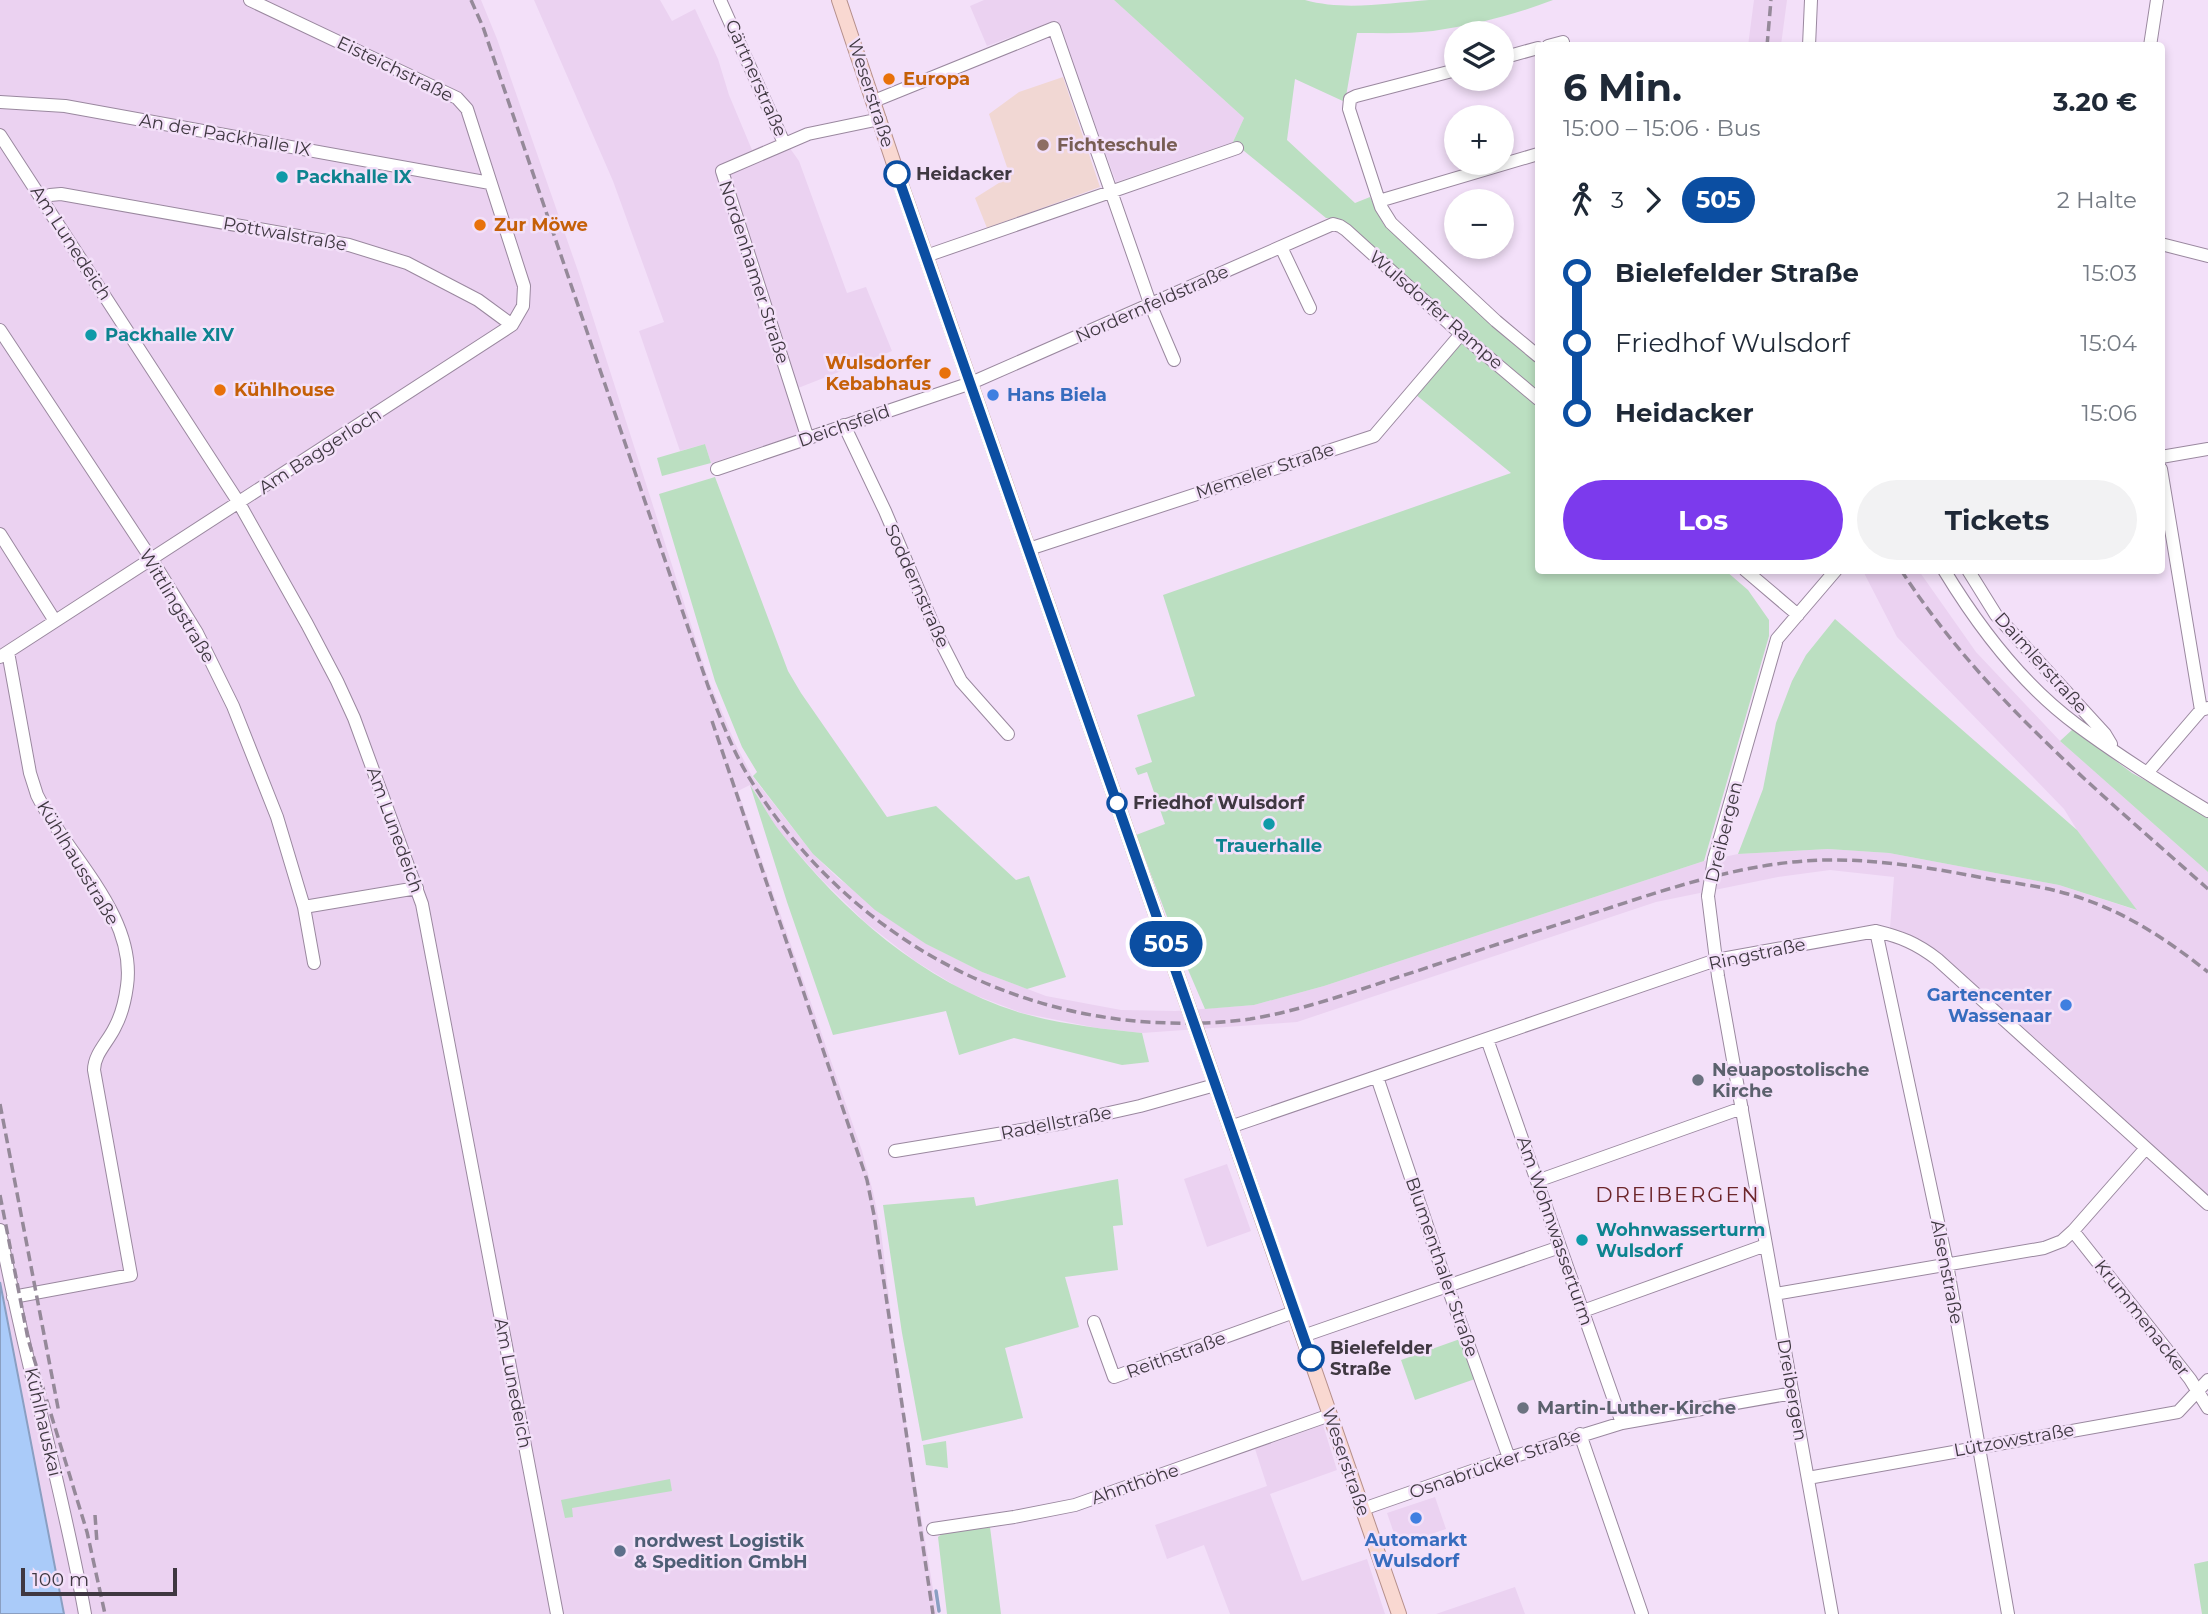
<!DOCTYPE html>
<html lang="de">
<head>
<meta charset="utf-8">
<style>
	:root { --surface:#fff; --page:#f2f2f3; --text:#1f2937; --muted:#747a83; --accent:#7c3aed }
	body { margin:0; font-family:Montserrat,sans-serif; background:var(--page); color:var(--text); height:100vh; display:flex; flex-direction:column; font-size:26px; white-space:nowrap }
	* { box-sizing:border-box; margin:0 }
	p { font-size:23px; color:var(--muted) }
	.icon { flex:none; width:38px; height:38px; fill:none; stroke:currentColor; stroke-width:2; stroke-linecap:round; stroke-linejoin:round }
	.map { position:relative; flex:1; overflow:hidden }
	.drawer { position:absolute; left:1535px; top:42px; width:630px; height:532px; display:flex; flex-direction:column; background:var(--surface); border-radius:7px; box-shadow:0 4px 10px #0003 }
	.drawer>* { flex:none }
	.badge { padding:0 14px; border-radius:23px; font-size:24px; line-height:46px }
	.controls { position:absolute; left:1444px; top:21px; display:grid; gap:14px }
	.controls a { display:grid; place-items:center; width:70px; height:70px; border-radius:50%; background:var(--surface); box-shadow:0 4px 10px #0003; font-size:35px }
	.scale { position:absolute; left:21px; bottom:18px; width:156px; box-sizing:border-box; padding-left:7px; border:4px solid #3f3841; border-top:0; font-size:19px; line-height:24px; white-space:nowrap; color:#3f3841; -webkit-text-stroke:5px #f3e0f9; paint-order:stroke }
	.map>.badge { position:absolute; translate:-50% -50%; box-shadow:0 0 0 4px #fff }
	.legs { display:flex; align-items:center; gap:10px; height:77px; padding:0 28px; font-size:23px }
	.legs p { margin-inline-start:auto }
	.overview { display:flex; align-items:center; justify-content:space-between; height:119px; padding:0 28px }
	h1 { font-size:38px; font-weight:700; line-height:52px }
	.button { display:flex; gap:14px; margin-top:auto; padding:14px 28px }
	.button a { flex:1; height:80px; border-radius:42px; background:var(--accent); color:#fff; font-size:28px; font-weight:700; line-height:80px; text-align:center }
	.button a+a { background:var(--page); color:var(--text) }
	ul { padding:0 28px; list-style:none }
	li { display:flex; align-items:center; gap:24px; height:70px; font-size:26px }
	li i { display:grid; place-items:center; width:10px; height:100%; margin:0 9px; background:currentColor }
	li i::after { content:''; width:18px; height:18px; margin:-9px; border:5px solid; border-radius:50%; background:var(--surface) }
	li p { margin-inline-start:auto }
	li:first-child i { background:linear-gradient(#0000 50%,currentColor 0) }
	li:last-child i { background:linear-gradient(currentColor 50%,#0000 0) }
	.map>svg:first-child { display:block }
</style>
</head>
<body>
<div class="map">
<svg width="2208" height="1614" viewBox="0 0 2208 1614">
	<rect width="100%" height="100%" fill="#f3e0f9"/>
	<path fill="#ebd2f1" d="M0,0H481L497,39L579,274L709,681L735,743L752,776L813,854L838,878L926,944L982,972L1046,996L1121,1010L1175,1011L1254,1005L1324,986L1704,861L1738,854L1828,849L1889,853L2059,885L2136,910L2077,830L2064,809L1897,637L1863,571H1919L1976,652L2060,741L2208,872V1195L1926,943L1890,928L1894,877L1830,870L1778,877L1656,902L1297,1022L1142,1033L1097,1028L1022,1013L964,991L915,961L866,923L821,879L780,833L750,785L738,791L862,1151L873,1192L881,1231L899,1380L937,1614H64L0,1282Z
		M534,0H660L672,21L695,9L718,59L729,95L752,150L782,137L799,161L847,293L866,287L892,351L788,392L803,433L711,463L705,444L680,451L639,331L664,322L613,181Z
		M984,0H1114L1244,118L1233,142L1116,182L1057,20L987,46L970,6Z
		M1754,0H1787L1781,45L1748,46Z
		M1227,1164L1251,1231L1207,1247L1184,1179Z
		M1323,1425L1337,1470L1270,1494L1302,1581L1367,1559L1385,1614H1230L1204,1545L1167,1559L1155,1525L1267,1486L1255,1449Z
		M1435,1497L1446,1529L1398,1545L1387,1513Z
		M1515,1587L1525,1614H1436Z"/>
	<path fill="#f1d7d3" d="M1063,77L1100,187L987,228L975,198L1010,176L989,114L1019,92Z"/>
	<path fill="#bbdfc1" d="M1114,0H1305C1344,11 1389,3 1429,0C1470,0 1512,0 1553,0C1514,15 1475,25 1433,31C1408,34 1382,33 1357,33L1345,102L1295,79L1287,140L1355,203L1370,197L1384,225L1496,324L1538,358V570L1726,571L1748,590L1769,620V636L1704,861L1324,986L1254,1005L1205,1009L1180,951L1136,835L1165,824L1147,772L1138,775L1135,768L1152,762L1137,715L1195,696L1163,595L1511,473L1415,394L1467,333L1341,219L1326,218L1233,142L1244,118Z
		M705,444L711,463L662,476L657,458Z
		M715,477L788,671L801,693L887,817L936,806L1016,880L1029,876L1066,977L1027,989L982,972L926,944L875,910L813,854L753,776L757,772L742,747L715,681L659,494Z
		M1835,619L2077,830L2137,910L2059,885L1889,853L1828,849L1738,854L1763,789L1776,723L1792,681L1806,655Z
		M2073,729L2132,773L2208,815V872L2060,741Z
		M750,785C761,801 770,819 782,834C843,912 925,984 1021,1013C1060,1024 1102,1029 1142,1033L1149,1062L1122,1065L1014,1038L959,1055L946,1011L833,1035L787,902Z
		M1118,1179L1123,1225L1113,1226L1118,1270L1065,1277L1079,1327L1005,1348L1023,1418L922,1441L902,1333L883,1205L974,1197L976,1206Z
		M1460,1339L1475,1379L1415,1400L1401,1360Z
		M946,1441L948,1468L926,1465L923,1445Z
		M670,1479L672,1491L572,1508L573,1517L565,1518L561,1500Z
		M990,1527L1001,1614H947L938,1537C952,1525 973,1527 990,1527Z
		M2208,1561V1614H2202L2194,1564Z"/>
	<path fill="#aacbf9" stroke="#8a9fc2" stroke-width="2" d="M0,1282L64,1614H0Z"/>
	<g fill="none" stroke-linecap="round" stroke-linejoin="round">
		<path stroke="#8a9fc2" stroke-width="3.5" d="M936,1591L939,1611"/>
		<g stroke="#9a889f" stroke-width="14">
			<path id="minor" d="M720,0L784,143
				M1548,46L1563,42
				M1809,46L1811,0
				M2150,46L2157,0
				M1502,58L1538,48
				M1456,70L1356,96L1350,99L1349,109L1381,207L1391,223L1496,321L1538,356
				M874,101L1054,28L1151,306L1174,360
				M0,102L65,106L490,183
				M0,135L239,503L307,624L337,681L354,718L422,904L557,1614
				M43,200L50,195L61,194L349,245L407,263L478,300L512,325
				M1379,201L1538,154
				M2161,244L2208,256
				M1281,247L1310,308
				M926,256L1237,148
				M0,330L152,560L197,633L233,706L277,817L304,907L417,888
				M844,425L885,511L938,636L961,681L1008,734
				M808,439L722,171L808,134L880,119
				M2161,457L2208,449
				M717,469L971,383L1333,224L1340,226L1346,230L1461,334L1538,399
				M2161,469L2201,710
				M0,534L55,621
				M1029,549L1374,436L1461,334
				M1745,570L1798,615
				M1944,570C1978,626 2024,686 2077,725C2119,756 2163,784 2208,811
				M1968,570L1996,615L2105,734L2111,744
				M8,652L30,773L37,795C66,854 137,915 127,986C125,1001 122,1014 115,1027C108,1042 94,1054 94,1070L131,1275L13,1297
				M0,657L512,325L523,306L524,286L467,109L457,98L250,0
				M2147,773L2201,710L2208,708
				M1714,859L1777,639L1836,570
				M1708,896L1718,976L1832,1614
				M304,907L314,963
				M1876,931L1947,1264L2008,1614
				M1487,1039L1622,1423
				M1377,1077L1447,1285L1509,1458
				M1230,1127L1716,960L1876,931C1901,937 1916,943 1937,959L2208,1204
				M895,1151L1064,1123L1140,1106L1215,1085
				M1537,1181L1742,1108
				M0,1230C24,1359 62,1485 85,1614
				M2073,1231L2190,1379L2208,1408
				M1775,1294L2044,1248L2062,1241L2073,1231L2146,1148
				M1583,1311L1766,1245
				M1094,1322L1114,1377L1294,1312
				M1303,1336L1560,1247
				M1580,1434L1642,1614
				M1808,1478L2178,1412L2208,1380
				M1363,1509L1509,1458L1622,1423L1793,1393
				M933,1529L1014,1517L1075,1505L1330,1415"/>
		</g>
		<g stroke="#b58f8b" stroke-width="16">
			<path id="major" d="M839,0L899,179L1189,1009
				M1198,1034L1399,1614"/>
		</g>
		<use href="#minor" stroke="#fff" stroke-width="12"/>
		<use href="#major" stroke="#f9d8d1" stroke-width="14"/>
		<path stroke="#958999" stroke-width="3.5" stroke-dasharray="10 5" stroke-linecap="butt" d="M471,0L483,27L708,686C720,717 732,750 750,779C836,919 983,1011 1148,1022C1182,1024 1216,1024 1250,1019C1306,1010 1360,989 1414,972C1476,951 1538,931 1600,911C1673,887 1747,862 1824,860C1877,859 1932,868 1984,878C2012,883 2041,886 2068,894C2121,909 2165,938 2208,972
			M1767,46L1771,0
			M1901,570C1982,696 2098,791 2208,889
			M712,721L867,1180L874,1215L933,1614
			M0,1104L59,1413
			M0,1195L28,1339L87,1532L105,1614
			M95,1515L97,1543"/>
		<g stroke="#9a889f" stroke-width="14" stroke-linecap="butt">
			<path id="minor-bridge" d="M1708,896L1714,859"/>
		</g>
		<g stroke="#b58f8b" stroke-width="16" stroke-linecap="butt">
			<path id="major-bridge" d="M1189,1009L1198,1034"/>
		</g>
		<use href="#minor-bridge" stroke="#fff" stroke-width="12"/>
		<use href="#major-bridge" stroke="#f9d8d1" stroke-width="14"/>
	</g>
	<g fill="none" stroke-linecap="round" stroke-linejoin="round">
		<g stroke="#fff" stroke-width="16">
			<path id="line-1" d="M897,174L1311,1358"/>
		</g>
		<use href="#line-1" stroke="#0b4ea2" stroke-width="10"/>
	</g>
	<g fill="#e8710a" stroke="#f3e0f9" stroke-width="2.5">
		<circle cx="889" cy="79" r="7"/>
		<circle cx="480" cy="225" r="7"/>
		<circle cx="945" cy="373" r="7"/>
		<circle cx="220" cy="390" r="7"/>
	</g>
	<circle fill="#8d6e63" stroke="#f3e0f9" stroke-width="2.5" cx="1043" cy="145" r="7"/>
	<g fill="#fff" stroke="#0b4ea2" stroke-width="3.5">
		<circle cx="897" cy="174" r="12"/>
		<circle cx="1117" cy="803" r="9"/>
		<circle cx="1311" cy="1358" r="12"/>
	</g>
	<g fill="#0f9aa8" stroke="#f3e0f9" stroke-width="2.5">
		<circle cx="282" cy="177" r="7"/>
		<circle cx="91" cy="335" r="7"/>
		<circle cx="1269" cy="824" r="7"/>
		<circle cx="1582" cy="1240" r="7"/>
	</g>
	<g fill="#3f7fe0" stroke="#f3e0f9" stroke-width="2.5">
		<circle cx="993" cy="395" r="7"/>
		<circle cx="2066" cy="1005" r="7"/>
		<circle cx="1416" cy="1518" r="7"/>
	</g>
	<g fill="#6b7280" stroke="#f3e0f9" stroke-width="2.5">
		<circle cx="1698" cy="1080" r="7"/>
		<circle cx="1523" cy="1408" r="7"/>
	</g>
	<circle fill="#5c6f8a" stroke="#f3e0f9" stroke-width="2.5" cx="620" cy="1551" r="7"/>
	<g text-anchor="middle" stroke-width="5" stroke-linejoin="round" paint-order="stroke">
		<g font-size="18" fill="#3f3841" stroke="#f3e0f9">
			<text transform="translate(395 69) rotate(26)" y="6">Eisteichstraße</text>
			<text transform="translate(756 78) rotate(66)" y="6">Gärtnerstraße</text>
			<text transform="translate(871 93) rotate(72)" y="6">Weserstraße</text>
			<text transform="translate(225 135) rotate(10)" y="6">An der Packhalle IX</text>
			<text transform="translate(285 234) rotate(10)" y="6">Pottwalstraße</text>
			<text transform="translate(71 243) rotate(57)" y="6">Am Lunedeich</text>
			<text transform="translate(754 272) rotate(72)" y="6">Nordenhamer Straße</text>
			<text transform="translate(1152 304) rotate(-24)" y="6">Nordernfeldstraße</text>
			<text transform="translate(1436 310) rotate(41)" y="6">Wulsdorfer Rampe</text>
			<text transform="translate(844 426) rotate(-19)" y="6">Deichsfeld</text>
			<text transform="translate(320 451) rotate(-33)" y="6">Am Baggerloch</text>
			<text transform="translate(1265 471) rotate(-18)" y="6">Memeler Straße</text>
			<text transform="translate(917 586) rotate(66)" y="6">Soddernstraße</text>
			<text transform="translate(177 606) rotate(59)" y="6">Wittlingstraße</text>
			<text transform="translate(2041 663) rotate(48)" y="6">Daimlerstraße</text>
			<text transform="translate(395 830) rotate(70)" y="6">Am Lunedeich</text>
			<text transform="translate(1724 832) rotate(-76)" y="6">Dreibergen</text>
			<text transform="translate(78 863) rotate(59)" y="6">Kühlhausstraße</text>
			<text transform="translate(1757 954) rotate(-12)" y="6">Ringstraße</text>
			<text transform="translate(1056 1123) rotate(-11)" y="6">Radellstraße</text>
			<text transform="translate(1555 1231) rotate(71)" y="6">Am Wohnwasserturm</text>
			<text transform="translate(1442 1267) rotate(71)" y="6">Blumenthaler Straße</text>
			<text transform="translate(1947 1272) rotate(79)" y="6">Alsenstraße</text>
			<text transform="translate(2142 1318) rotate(52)" y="6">Krummenacker</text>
			<text transform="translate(1176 1355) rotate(-20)" y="6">Reithstraße</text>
			<text transform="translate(513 1383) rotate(79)" y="6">Am Lunedeich</text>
			<text transform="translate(1792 1390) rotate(80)" y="6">Dreibergen</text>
			<text transform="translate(43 1422) rotate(77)" y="6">Kühlhauskai</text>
			<text transform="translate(2014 1440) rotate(-10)" y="6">Lützowstraße</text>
			<text transform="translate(1346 1462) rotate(71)" y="6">Weserstraße</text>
			<text transform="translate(1495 1464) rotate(-19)" y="6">Osnabrücker Straße</text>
			<text transform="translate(1135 1484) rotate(-19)" y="6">Ahnthöhe</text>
		</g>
		<g font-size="18" font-weight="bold" fill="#c56008" stroke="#f3e0f9" text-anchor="start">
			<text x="903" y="85">Europa</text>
			<text x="494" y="231">Zur Möwe</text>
			<text x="931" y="369" text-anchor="end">Wulsdorfer<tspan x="931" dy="21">Kebabhaus</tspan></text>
			<text x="234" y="396">Kühlhouse</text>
		</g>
		<g font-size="18" font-weight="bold" fill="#785e54" stroke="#f3e0f9" text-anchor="start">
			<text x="1057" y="151">Fichteschule</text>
		</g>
		<g font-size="18" font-weight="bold" fill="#3f3841" stroke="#f3e0f9" text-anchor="start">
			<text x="916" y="180">Heidacker</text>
			<text x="1133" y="809">Friedhof Wulsdorf</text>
			<text x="1330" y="1354">Bielefelder<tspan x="1330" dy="21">Straße</tspan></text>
		</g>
		<g font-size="18" font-weight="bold" fill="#0d838f" stroke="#f3e0f9" text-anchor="start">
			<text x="296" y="183">Packhalle IX</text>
			<text x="105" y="341">Packhalle XIV</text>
			<text x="1269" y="852" text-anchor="middle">Trauerhalle</text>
			<text x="1596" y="1236">Wohnwasserturm<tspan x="1596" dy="21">Wulsdorf</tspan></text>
		</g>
		<g font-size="18" font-weight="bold" fill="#366cbe" stroke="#f3e0f9" text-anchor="start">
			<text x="1007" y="401">Hans Biela</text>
			<text x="2052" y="1001" text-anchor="end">Gartencenter<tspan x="2052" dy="21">Wassenaar</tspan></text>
			<text x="1416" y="1546" text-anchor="middle">Automarkt<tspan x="1416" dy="21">Wulsdorf</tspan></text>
		</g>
		<g font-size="18" font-weight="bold" fill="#5b616d" stroke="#f3e0f9" text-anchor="start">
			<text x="1712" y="1076">Neuapostolische<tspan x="1712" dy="21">Kirche</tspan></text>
			<text x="1537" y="1414">Martin-Luther-Kirche</text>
		</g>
		<g font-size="18" font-weight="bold" fill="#4e5e75" stroke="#f3e0f9" text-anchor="start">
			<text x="634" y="1547">nordwest Logistik<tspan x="634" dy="21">&amp; Spedition GmbH</tspan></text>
		</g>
		<g font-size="21" letter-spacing="2" fill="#6c252a" stroke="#f3e0f9">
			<text x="1678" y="1202">DREIBERGEN</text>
		</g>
	</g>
</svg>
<div class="controls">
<a><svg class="icon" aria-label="layers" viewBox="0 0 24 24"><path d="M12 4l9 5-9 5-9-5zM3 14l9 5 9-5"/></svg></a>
<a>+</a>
<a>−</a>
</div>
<div class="scale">100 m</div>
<b class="badge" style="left:1166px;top:944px;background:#0b4ea2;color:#fff">505</b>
<section class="drawer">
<div class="overview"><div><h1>6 Min.</h1><p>15:00 – 15:06 · Bus</p></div><b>3.20 €</b></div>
<div class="legs"><svg class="icon" aria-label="walk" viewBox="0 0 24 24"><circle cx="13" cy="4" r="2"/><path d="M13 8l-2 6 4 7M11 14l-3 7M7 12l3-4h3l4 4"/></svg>3<svg class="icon" aria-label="forward" viewBox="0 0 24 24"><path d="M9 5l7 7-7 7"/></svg><b class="badge" style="background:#0b4ea2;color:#fff">505</b><p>2 Halte</p></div>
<ul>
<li><i style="color:#0b4ea2"></i><b>Bielefelder Straße</b><p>15:03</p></li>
<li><i style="color:#0b4ea2"></i><span>Friedhof Wulsdorf</span><p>15:04</p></li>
<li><i style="color:#0b4ea2"></i><b>Heidacker</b><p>15:06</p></li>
</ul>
<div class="button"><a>Los</a><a>Tickets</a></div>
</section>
</div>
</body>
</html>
